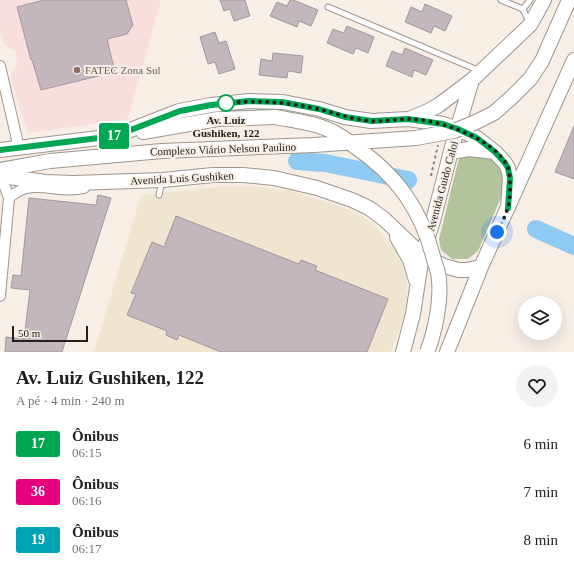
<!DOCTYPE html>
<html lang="pt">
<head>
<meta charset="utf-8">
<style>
	:root { --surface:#fff; --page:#f2f2f2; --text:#202124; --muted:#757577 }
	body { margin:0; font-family:"Times New Roman",serif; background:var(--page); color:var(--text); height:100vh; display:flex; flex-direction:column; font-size:15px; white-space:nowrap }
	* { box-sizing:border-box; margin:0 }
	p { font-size:13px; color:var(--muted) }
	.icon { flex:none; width:22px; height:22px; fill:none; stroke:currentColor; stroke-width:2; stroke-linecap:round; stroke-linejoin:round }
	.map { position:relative; height:352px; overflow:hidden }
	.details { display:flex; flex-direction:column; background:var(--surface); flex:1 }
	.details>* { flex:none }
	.badge { padding:0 8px; border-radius:3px; font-size:14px; line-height:26px }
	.tools { position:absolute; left:518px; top:296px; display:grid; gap:8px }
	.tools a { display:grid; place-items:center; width:44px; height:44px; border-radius:50%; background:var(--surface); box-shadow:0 4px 16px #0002; font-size:20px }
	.scale { position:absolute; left:12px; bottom:10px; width:76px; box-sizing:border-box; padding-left:4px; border:2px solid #24211e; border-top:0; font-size:11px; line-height:14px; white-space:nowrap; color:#24211e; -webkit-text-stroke:3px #f7eee6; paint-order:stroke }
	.you { position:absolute; width:20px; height:20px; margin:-10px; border:3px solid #fff; border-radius:50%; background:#1a73e8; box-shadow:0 0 0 6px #1a73e833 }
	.map>.badge { position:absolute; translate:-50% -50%; box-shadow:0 0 0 2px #fff }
	.round { display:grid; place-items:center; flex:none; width:42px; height:42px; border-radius:21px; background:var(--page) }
	.overview { display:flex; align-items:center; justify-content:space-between; height:68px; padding:0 16px }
	h1 { font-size:19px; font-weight:600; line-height:30px }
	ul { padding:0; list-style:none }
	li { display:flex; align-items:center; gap:12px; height:48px; padding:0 16px }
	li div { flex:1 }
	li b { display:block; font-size:15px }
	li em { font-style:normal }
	li .badge { min-width:44px; font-weight:700; text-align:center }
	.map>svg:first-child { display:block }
</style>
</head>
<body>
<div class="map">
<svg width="574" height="352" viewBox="0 0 574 352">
	<rect width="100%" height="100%" fill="#f7eee6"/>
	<path fill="#efe5d0" d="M228,186L261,187L289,190L350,210L371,222L388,240L395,248L407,278V311L391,352H94L141,195Z"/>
	<path fill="#f9dede" d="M0,0H161L128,119L28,133L10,75L17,65L16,51L4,45L0,30Z"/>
	<path fill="#b3c49d" d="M465,155C471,156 486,156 491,158C502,165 504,182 503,193L478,251L468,259H452L441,250L439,239L459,158Z"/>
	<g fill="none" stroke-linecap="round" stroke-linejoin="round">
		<path stroke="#8fcaf2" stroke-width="18" d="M297,161L325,163L408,180
			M536,229L574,246"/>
	</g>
	<path fill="#c1b7bc" stroke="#a3989d" d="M44,0H126L133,25L127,34L107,39L115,72L41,90L32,60H31L17,7Z
		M220,0H245L250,16L234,21L230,9L224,11Z
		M290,0H293L318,10L311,26L299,21L297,27L270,16L277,2L287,6Z
		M425,4L452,16L445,31L434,26L431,33L405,22L411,7L422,12Z
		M347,26L374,37L368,53L356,48L353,54L327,43L333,29L344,33Z
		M215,32L219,43L226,41L235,69L219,74L215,62L208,64L200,37Z
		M405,48L433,60L426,75L414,70L412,77L386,66L392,51L402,55Z
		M273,53L303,56L301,73L288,71L287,78L259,75L261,59L272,61Z
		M574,126V179L555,172Z
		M98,195L111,198L62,352H5L6,337L24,339L30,290L11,288L13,275L21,276L29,198L96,205Z
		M176,216L299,264L301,260L317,266L315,270L388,299L367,352H221L179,335L177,340L166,335L167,331L127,315L136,294L131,293L152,242L164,247Z"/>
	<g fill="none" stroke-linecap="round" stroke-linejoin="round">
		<g stroke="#9e968e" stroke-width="7">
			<path id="service" d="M501,0L523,9L530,0
				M328,7L480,71
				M523,9L529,22
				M159,195L162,181"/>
		</g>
		<g stroke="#9e968e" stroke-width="12">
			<path id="minor" d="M0,66L19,148
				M0,180L5,187L9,198L0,296
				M9,198C32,176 57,195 84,188"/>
		</g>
		<g stroke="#9e968e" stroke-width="16">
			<path id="secondary" d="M512,97L530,79L542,61L569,0
				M409,119L428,111L439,105L472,80L530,25L544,0
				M143,132L218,119L275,117
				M0,150L115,136L179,111L211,105L249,101L283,102L319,109L345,117L371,121L408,119L443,124L458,129L477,138L495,152L505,163L508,168L510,178L508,208
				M451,152L469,149L495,152
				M0,170L50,161
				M0,176L46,182L73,183L163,180L213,175H243L274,178L317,188L352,200L369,208L384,219L422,255L444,266L459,270H466L481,267
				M397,237L410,260L416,280
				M403,352L413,314L422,255L433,221L452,147L472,80
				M447,352L481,267L574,60"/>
		</g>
		<path stroke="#8a847e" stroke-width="2" stroke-dasharray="3 3" stroke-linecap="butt" d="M431,176L438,145"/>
		<use href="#service" stroke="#fff" stroke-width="5"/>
		<use href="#minor" stroke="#fff" stroke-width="10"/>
		<use href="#secondary" stroke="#fff" stroke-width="14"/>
		<g stroke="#9e968e" stroke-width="16" stroke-linecap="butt">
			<path id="secondary-bridge" d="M275,117C296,121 318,123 337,134C343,137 349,142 354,146C396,174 422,210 434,260C436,266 439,274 439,280C441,302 435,332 427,352
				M50,161L162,151L314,145L416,138L454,131L476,122L494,113L512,97"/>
		</g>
		<use href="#secondary-bridge" stroke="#fff" stroke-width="14"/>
	</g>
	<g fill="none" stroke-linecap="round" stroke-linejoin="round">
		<g stroke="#fff" stroke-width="9">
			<path id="line" d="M0,150L115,136L180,111L211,105L249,101L282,102L319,109L345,117L372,121L408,119L443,124L458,129L477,138L495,152L505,163L508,168L510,178L508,208"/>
		</g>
		<use href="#line" stroke="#00a651" stroke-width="6"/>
		<path stroke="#24211e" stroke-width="4" stroke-dasharray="0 7.2" d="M226,103H225C258,100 286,102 318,109C336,113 353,120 371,121C384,122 396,119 408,119C437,119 496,138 508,168C511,177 511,201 507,210C505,217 501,224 497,232"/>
	</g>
	<circle fill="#8d6e63" stroke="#f7eee6" stroke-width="1.5" cx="77" cy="70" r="4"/>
	<circle fill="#fff" stroke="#00a651" stroke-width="2" cx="226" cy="103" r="8"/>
	<g text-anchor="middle" stroke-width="4" stroke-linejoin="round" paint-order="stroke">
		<g font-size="11" fill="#785e54" stroke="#f7eee6" text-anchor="start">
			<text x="85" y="74">FATEC Zona Sul</text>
		</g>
		<g font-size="11" font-weight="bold" fill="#24211e" stroke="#f7eee6">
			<text x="226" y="124">Av. Luiz<tspan x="226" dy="13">Gushiken, 122</tspan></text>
		</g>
		<g font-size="11" fill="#24211e" stroke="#f7eee6">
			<text transform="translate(223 149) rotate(-2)" y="4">Complexo Viário Nelson Paulino</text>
			<text transform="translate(182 178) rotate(-3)" y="4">Avenida Luis Gushiken</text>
			<text transform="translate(442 186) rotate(-75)" y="4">Avenida Guido Caloi</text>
		</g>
	</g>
</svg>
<div class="tools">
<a><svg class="icon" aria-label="layers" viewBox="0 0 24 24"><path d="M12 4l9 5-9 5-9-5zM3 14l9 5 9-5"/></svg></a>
</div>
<div class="scale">50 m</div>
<div class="you" style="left:497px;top:232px"></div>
<b class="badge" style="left:114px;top:136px;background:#00a651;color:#fff">17</b>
</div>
<section class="details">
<div class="overview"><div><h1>Av. Luiz Gushiken, 122</h1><p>A pé · 4 min · 240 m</p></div><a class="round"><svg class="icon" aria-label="heart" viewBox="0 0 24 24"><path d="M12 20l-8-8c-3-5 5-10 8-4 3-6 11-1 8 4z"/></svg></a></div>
<ul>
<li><span class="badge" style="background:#00a651;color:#fff">17</span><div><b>Ônibus</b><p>06:15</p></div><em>6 min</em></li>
<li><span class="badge" style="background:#e6007e;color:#fff">36</span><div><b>Ônibus</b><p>06:16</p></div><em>7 min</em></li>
<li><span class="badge" style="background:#00a3b4;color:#fff">19</span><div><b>Ônibus</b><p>06:17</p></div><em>8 min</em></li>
</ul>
</section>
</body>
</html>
